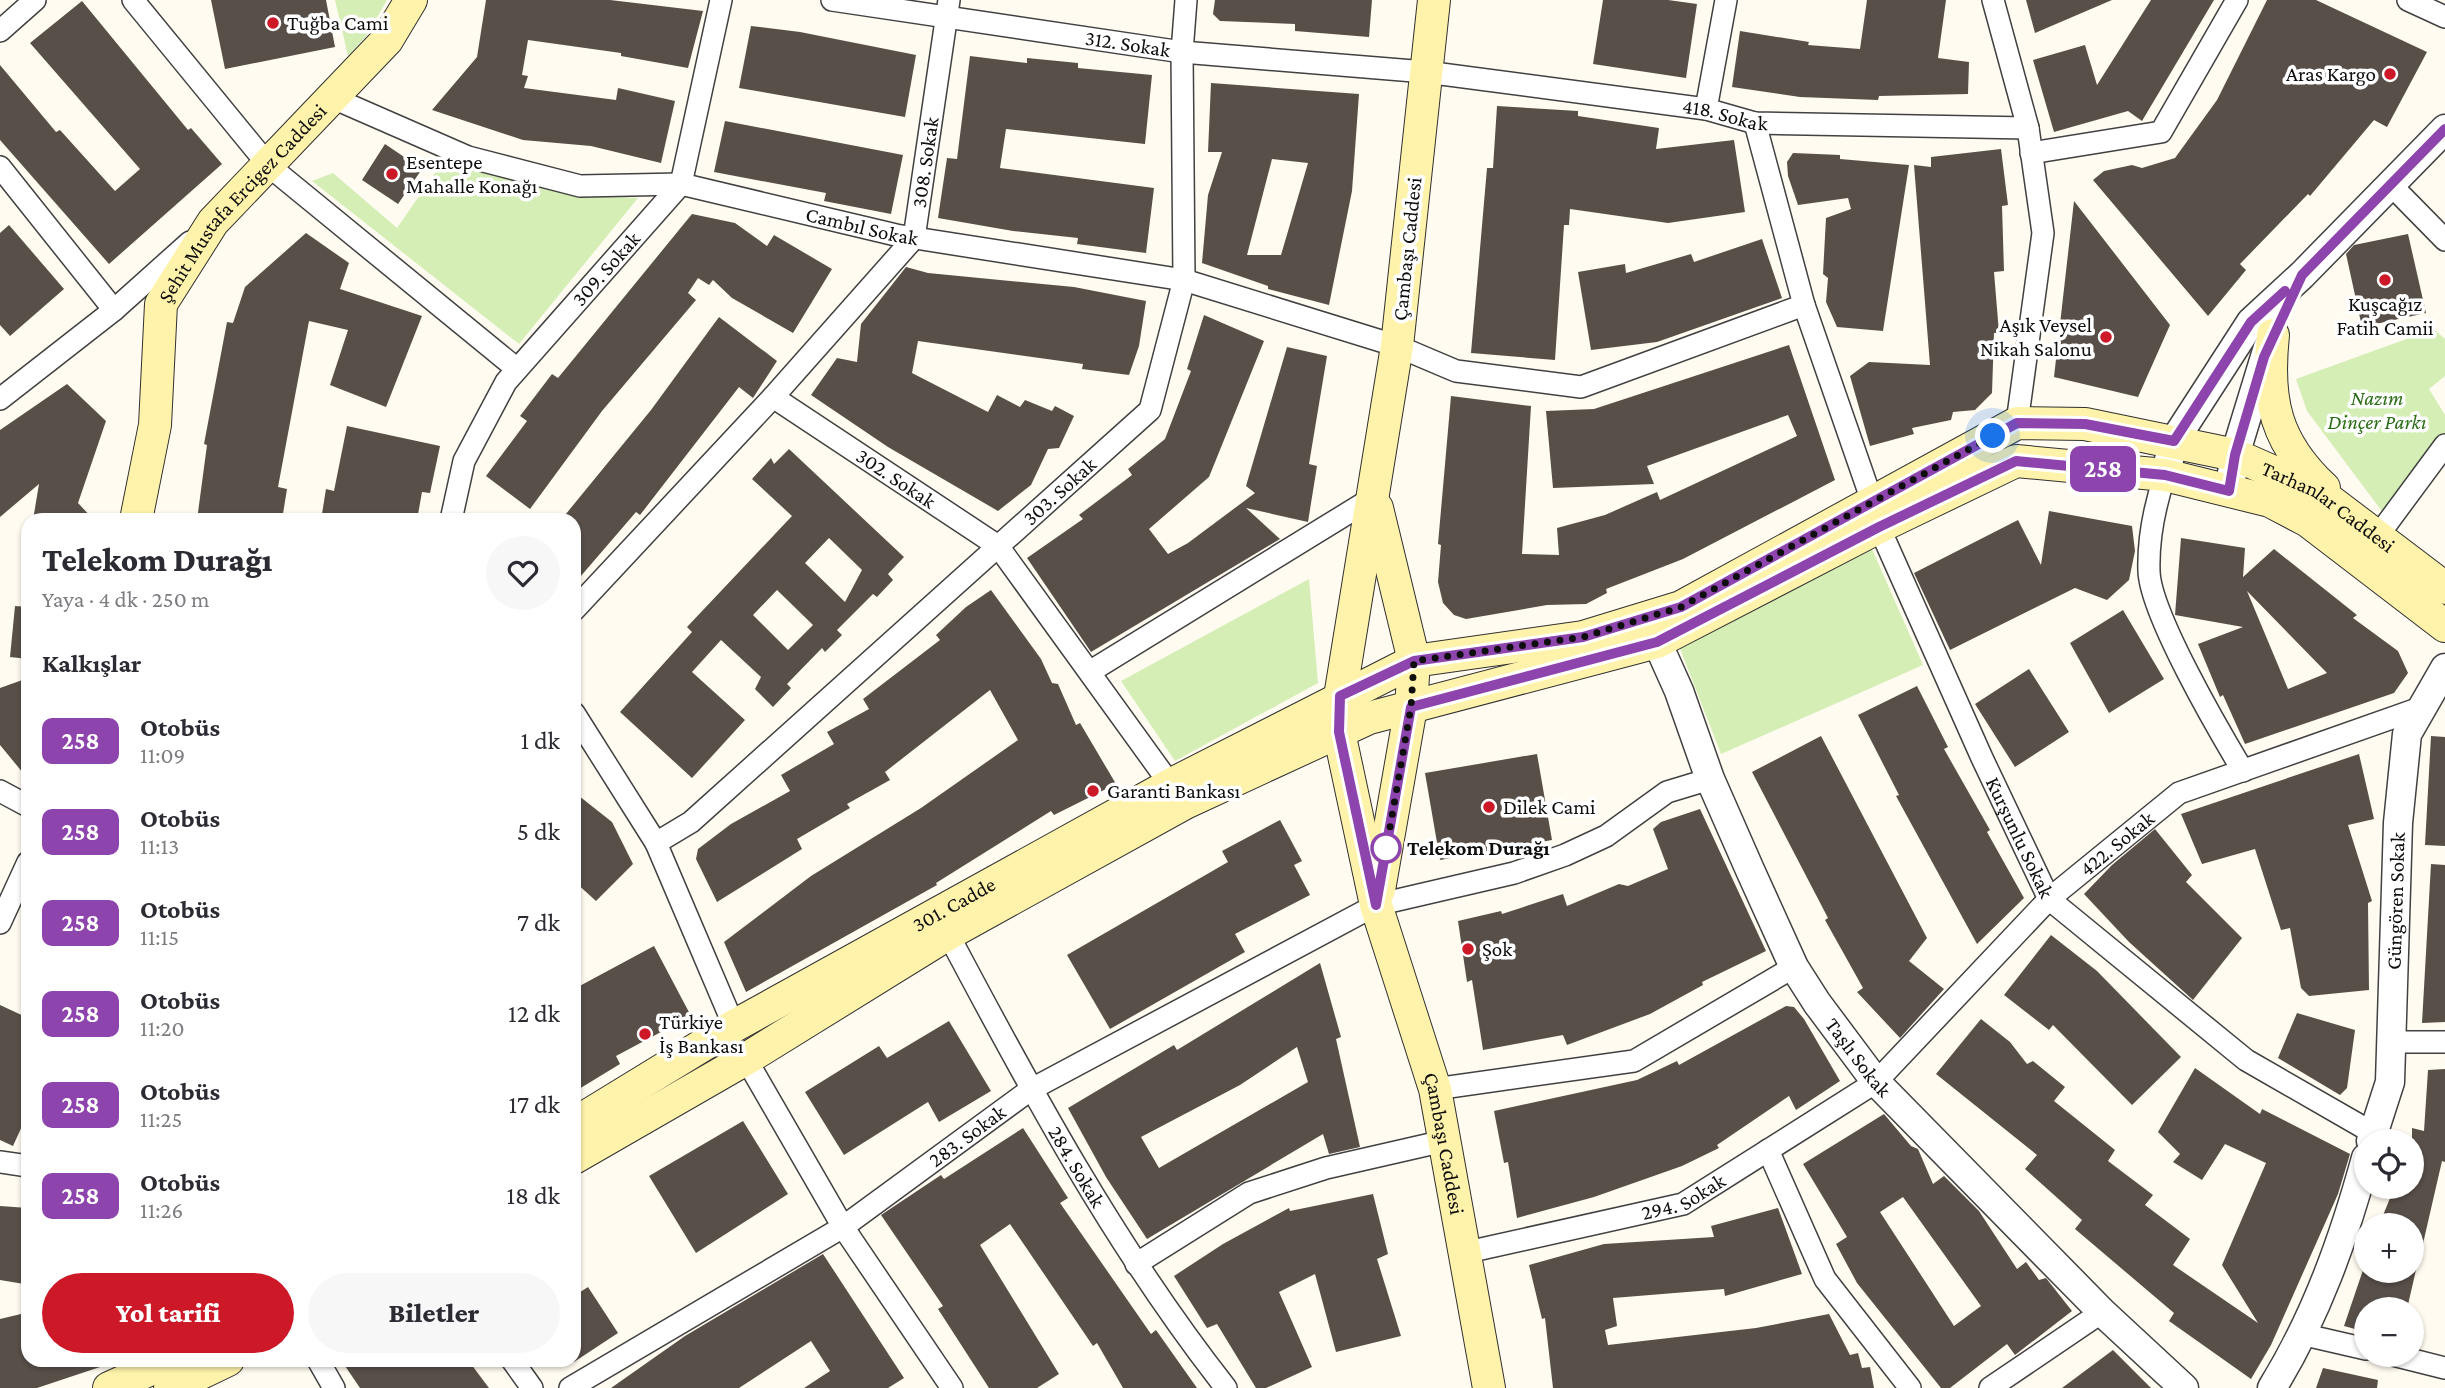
<!DOCTYPE html>
<html lang="tr">
<head>
<meta charset="utf-8">
<style>
	:root { --surface:#fff; --page:#f7f7f7; --text:#2b2b33; --muted:#7c7c81; --accent:#cc1827 }
	body { margin:0; font-family:"Crimson Pro",serif; background:var(--page); color:var(--text); height:100vh; display:flex; flex-direction:column; font-size:26px; white-space:nowrap }
	* { box-sizing:border-box; margin:0 }
	p { font-size:23px; color:var(--muted) }
	.icon { flex:none; width:38px; height:38px; fill:none; stroke:currentColor; stroke-width:2; stroke-linecap:round; stroke-linejoin:round }
	.map { position:relative; flex:1; overflow:hidden }
	.drawer { position:absolute; left:21px; top:513px; width:560px; height:854px; display:flex; flex-direction:column; background:var(--surface); border-radius:21px; box-shadow:0 2px 5px #0004 }
	.drawer>* { flex:none }
	.badge { padding:0 14px; border-radius:10px; font-size:24px; line-height:46px }
	.buttons { position:absolute; left:2354px; top:1129px; display:grid; gap:14px }
	.buttons a { display:grid; place-items:center; width:70px; height:70px; border-radius:50%; background:var(--surface); box-shadow:0 2px 5px #0004; font-size:35px }
	.you { position:absolute; width:35px; height:35px; margin:-18px; border:5px solid #fff; border-radius:50%; background:#1a73e8; box-shadow:0 0 0 10px #1a73e833 }
	.map>.badge { position:absolute; translate:-50% -50%; box-shadow:0 0 0 4px #fff }
	h2 { padding:0 21px; font-size:26px; line-height:63px }
	.round { display:grid; place-items:center; flex:none; width:74px; height:74px; border-radius:37px; background:var(--page) }
	.headline { display:flex; align-items:center; justify-content:space-between; height:119px; padding:0 21px }
	h1 { font-size:33px; font-weight:800; line-height:52px }
	.button { display:flex; gap:14px; margin-top:auto; padding:14px 21px }
	.button a { flex:1; height:80px; border-radius:42px; background:var(--accent); color:#fff; font-size:28px; font-weight:800; line-height:80px; text-align:center }
	.button a+a { background:var(--page); color:var(--text) }
	ul { padding:0; list-style:none }
	li { display:flex; align-items:center; gap:21px; height:91px; padding:0 21px }
	li div { flex:1 }
	li b { display:block; font-size:26px }
	li em { font-style:normal }
	li .badge { min-width:77px; font-weight:700; text-align:center }
	.map>svg:first-child { display:block }
</style>
</head>
<body>
<div class="map">
<svg width="2445" height="1388" viewBox="0 0 2445 1388">
	<rect width="100%" height="100%" fill="#fffbf0"/>
	<path fill="#d4eeb5" d="M335,0H387L367,35L348,56Z
		M444,160C508,179 570,195 638,198L519,344L312,181L333,173L397,228Z
		M2434,329L2445,339V376L2429,389L2445,415V437L2384,514L2307,411L2296,379Z
		M1872,549L1923,665L1721,754L1679,646Z
		M1309,579L1318,683L1175,761L1121,681Z"/>
	<path fill="#584f49" fill-rule="evenodd" d="M211,0H326L335,47L225,69Z
		M486,0H610L703,11L688,68L621,56V53L528,40L522,75L528,76L524,88L616,100L618,88L675,101L661,163L591,146L523,140L432,110L477,57Z
		M1215,0H1372L1369,37L1295,31V24L1220,21L1213,14Z
		M1603,0H1668L1697,4L1686,78L1593,64Z
		M1867,0H1946L1938,58L1969,62L1968,94L1879,96L1878,100L1800,97L1732,87L1740,31L1809,42L1808,45L1860,49Z
		M2026,0H2112L2035,33Z
		M2151,0H2214L2142,121L2128,111L2054,132L2033,60L2085,45L2097,85Z
		M2267,0H2316L2427,52L2387,127L2374,120L2310,196L2308,194L2240,264L2246,270L2208,316L2093,180L2104,171L2132,165L2142,168L2175,158L2217,100Z
		M82,1L188,130L191,128L222,164L109,264L0,140V65L56,132L60,130L115,191L140,169L30,43Z
		M751,26L800,32L916,55L905,117L739,88Z
		M970,56L1027,63V58L1078,63V68L1152,75L1145,144L1006,129L1000,168L1154,188L1146,253L1077,244L1078,238L1013,231L938,218L947,158L957,159Z
		M1211,83L1359,94L1352,191L1329,305L1268,289V286L1202,263L1208,195L1222,152H1208ZM1272,159L1308,163L1281,255H1247Z
		M1497,106L1578,111V116L1659,128L1656,149L1734,140L1745,212L1668,223L1570,209L1569,225H1564L1555,360L1471,353L1487,168H1493Z
		M725,121L903,155L891,214L824,201L826,193L714,172Z
		M385,144L422,169L398,204L362,180Z
		M2001,149L2008,205L2002,206L2004,271L1994,272L1999,333H1994L1992,393L1975,410L1953,412L1951,420L1912,428L1914,434L1870,446L1850,376L1869,362L1930,365L1914,165L1931,167V157Z
		M1793,153L1840,155V159L1909,165L1883,331L1837,327L1826,302L1828,278L1823,274L1826,218L1851,209L1848,198L1798,205L1788,176L1787,162Z
		M2074,201L2170,325L2138,397L2054,377Z
		M692,214L735,223L767,246L774,235L832,269L793,333L732,298L713,280L709,285L698,278L688,293L696,300L602,411L530,509L486,476L527,421L520,416L552,374L558,378Z
		M9,225L64,289L10,336L0,325V233Z
		M306,233L349,263L340,289L422,316L386,407L330,385L348,330L309,321L278,487L287,489L282,520H197L207,445L204,444L227,322L233,323L245,287Z
		M2408,234L2426,313L2362,327L2346,254L2354,245Z
		M1762,239L1782,298L1657,342L1591,350L1578,272L1625,264L1626,273L1691,254L1694,262Z
		M906,267L928,273L1074,287L1146,301L1139,346L1129,375L1082,369L1083,364L918,341L912,373L988,412L997,395L1020,407L1025,400L1052,411L1055,406L1074,416L1059,448L1048,449L1031,485L998,511L888,447L811,395L837,358L857,362L861,324Z
		M1204,315L1264,341L1209,477L1149,529L1168,554L1188,543L1255,493L1246,486L1287,347L1327,356L1309,464L1317,466L1308,522L1246,508L1280,539L1091,652L1027,558L1083,519L1079,515L1132,475L1128,469L1165,439L1191,371L1187,369Z
		M719,317L777,361L753,398L739,387L640,515L636,512L574,584V520H561L651,410Z
		M1789,345L1835,480L1683,559L1606,589L1607,593L1586,604L1547,605L1466,619L1454,615L1443,603L1438,582L1441,545L1438,544L1451,396L1531,406L1522,554L1559,555L1557,528L1605,515L1657,492L1660,500L1797,436L1788,415L1647,466L1654,484L1553,488L1546,411L1594,409Z
		M67,384L106,421L78,503L94,520H33L39,484L0,517V430Z
		M347,426L440,446L430,493L422,492L417,520H321L326,489L334,491Z
		M789,449L904,557L888,574L893,580L877,597L873,594L837,630L842,635L825,652L822,648L787,684L791,688L773,707L755,689L761,677L721,640L692,672L745,720L692,778L620,712L692,632L687,627L792,516L752,479L771,458L774,464ZM829,538L862,570L845,602L805,563ZM777,590L813,625L788,650L753,615Z
		M2049,511L2132,526L2135,551L2129,580L2107,600L2075,588L1950,650L1914,573L2018,520L2041,565Z
		M2181,538L2245,548L2243,577L2274,549L2357,615L2353,618L2398,651L2408,673L2394,693L2245,744L2223,695L2220,697L2198,644L2243,627L2175,615ZM2247,591L2327,673L2288,689Z
		M991,590L1041,659L1052,683L1058,684L1076,725L1080,723L1116,784L1054,815L1051,811L936,883L937,885L746,992L724,942L811,876L921,808L1018,740L990,690L885,772L890,780L847,804L850,808L797,839L802,849L717,902L696,859L698,849L731,824L790,791L781,775L834,744L827,732L869,709L863,699L940,640L936,635L966,607Z
		M15,606L28,607V659L10,657Z
		M2123,610L2164,679L2109,713L2070,643Z
		M2029,669L2069,732L2015,767L1975,704Z
		M28,678V779L0,745V688Z
		M1917,686L1948,747L1944,749L1990,830L1987,832L2024,898L1977,944L1896,796L1899,795L1858,715Z
		M1821,736L1927,938L1909,961L1944,989L1900,1038L1857,992L1863,988L1825,920L1828,918L1752,772Z
		M2431,736L2445,737V846L2425,845Z
		M1537,754L1552,840L1440,860L1425,773Z
		M2359,754L2374,819L2348,825L2372,901L2368,903L2369,990L2309,996L2301,988L2290,928L2281,930L2255,849L2202,864L2181,814Z
		M574,792L612,822L633,864L596,901L574,881Z
		M1700,809L1766,951L1702,982L1703,985L1650,1014L1567,1045L1563,1035L1483,1050L1472,980L1467,982L1458,921L1501,911L1502,914L1563,894L1567,906L1619,884L1628,886L1668,869L1653,829L1661,822Z
		M1280,820L1302,861L1294,865L1310,895L1235,934L1245,952L1110,1029L1067,955L1228,862L1222,851Z
		M2155,829L2192,875L2186,882L2242,938L2193,1000L2129,942L2084,894L2112,865Z
		M2431,864L2445,865V1022L2422,1023Z
		M2051,935L2097,971L2181,1057L2132,1105L2053,1025L2049,1030L2004,995Z
		M654,946L691,1016L616,1056L620,1064L574,1092V989Z
		M1320,963L1341,1037L1336,1039L1360,1147L1329,1154L1323,1134L1147,1239L1106,1177L1068,1108L1174,1045L1177,1050ZM1297,1047L1308,1082L1159,1168L1141,1137L1240,1085Z
		M0,1005L28,1018V1113L13,1146L0,1140Z
		M1786,1006L1794,1007L1804,1019L1840,1081L1796,1110L1789,1096L1717,1145L1719,1148L1682,1166L1594,1197L1517,1218L1508,1162L1504,1163L1494,1111L1637,1080L1677,1061L1679,1065Z
		M2297,1013L2355,1030L2347,1088L2340,1095L2278,1058Z
		M1981,1019L2010,1042L2027,1064L2033,1061L2065,1087L2054,1101L2115,1150L2108,1161L2153,1195L2145,1205L2190,1239L2173,1265L2258,1323L2222,1265L2266,1163L2225,1144L2202,1180L2173,1162L2180,1154L2158,1132L2195,1068L2260,1114L2262,1109L2350,1154L2338,1194L2271,1345L2251,1379L2169,1321L2174,1313L2075,1229L2082,1220L2025,1169L2037,1155L1936,1074Z
		M949,1021L991,1091L939,1122L928,1102L844,1155L805,1092L879,1046L887,1058Z
		M2445,1069V1162L2442,1161L2419,1261L2412,1260V1225H2379L2395,1186H2412V1128L2424,1131L2428,1070Z
		M1884,1114L1911,1146L1918,1149L1933,1184L1944,1176L1979,1211L2017,1269L2026,1262L2039,1280L2046,1278L2072,1311L2015,1355L2007,1344L1950,1388H1941L1857,1283L1836,1244L1847,1237L1803,1164ZM1903,1197L1981,1306L1954,1326L1880,1212Z
		M743,1121L788,1194L696,1253L649,1176Z
		M1023,1128L1068,1198L1060,1203L1151,1334L1156,1330L1197,1388H1123L1097,1343L1093,1346L1010,1224L980,1245L1059,1374L1037,1388H989L938,1309L943,1306L881,1215L941,1175L944,1179Z
		M1373,1194L1388,1254L1377,1259L1401,1336L1336,1352L1315,1274L1279,1292L1312,1367L1266,1388H1256L1217,1324L1207,1328L1174,1276L1223,1244L1289,1208L1290,1211Z
		M0,1206L28,1208L24,1284L0,1280Z
		M1778,1208L1802,1274L1725,1296L1724,1289L1613,1298L1617,1326L1605,1330L1608,1345L1756,1328L1829,1314L1850,1355L1858,1353L1862,1368L1870,1367L1874,1388H1553L1545,1318L1542,1319L1529,1265L1604,1244L1714,1237L1711,1226Z
		M823,1254L904,1378L888,1388H804L830,1371L811,1341L739,1388H611L685,1336Z
		M2363,1270H2416L2407,1309H2366V1332L2344,1326Z
		M588,1287L618,1333L574,1362V1296Z
		M21,1314L28,1341V1360H111L112,1363L37,1388H0V1319Z
		M2113,1350L2151,1388H2062Z
		M341,1360H468L489,1388H360Z
		M2323,1368L2378,1380L2377,1388H2316Z"/>
	<g fill="none" stroke-linecap="round" stroke-linejoin="round">
		<g stroke="#414141" stroke-width="24">
			<g id="minor">
				<path d="M133,0L269,166L517,369"/>
				<path id="s1" d="M832,0L1182,52L1426,72L1706,109L1755,123L2028,128"/>
				<path d="M1993,0L2028,128L2043,233L2017,423"/>
				<path d="M2408,0L2445,17"/>
				<path d="M0,31L35,0"/>
				<path id="s2" d="M333,98L468,157L580,186L681,184L896,235L1184,280L1397,346L1456,371L1581,387L1804,305"/>
				<path d="M1706,109L1726,0"/>
				<path d="M1755,123L1804,305L1872,501"/>
				<path d="M2031,153L2161,132L2237,0"/>
				<path d="M0,167L114,310"/>
				<path d="M2391,185L2445,240"/>
				<path id="s3" d="M773,397L914,238L949,0"/>
				<path d="M0,399L114,310L190,242"/>
				<path d="M2165,475C2155,505 2148,539 2149,571C2150,613 2219,731 2243,771"/>
				<path id="s4" d="M451,520L464,461L506,382L681,184L721,0"/>
				<path id="s5" d="M1879,527L1982,758L2049,899L2246,1060L2373,1133"/>
				<path d="M2377,537L2445,445"/>
				<path id="s6" d="M574,610L773,397L998,546L1178,795"/>
				<path d="M1091,671L1374,497"/>
				<path d="M574,713L656,843L734,1026"/>
				<path d="M0,791L28,806"/>
				<path id="s7" d="M656,843L691,822L1150,410L1184,280L1182,52L1186,0"/>
				<path d="M0,923L28,862"/>
				<path id="s8" d="M948,934C1031,1091 1116,1248 1226,1388"/>
				<path d="M2391,1042H2445"/>
				<path d="M746,1059L843,1227L952,1388"/>
				<path d="M1435,1089L1634,1061L1794,967"/>
				<path d="M1768,1150L1825,1279L1910,1388"/>
				<path d="M0,1162L28,1166"/>
				<path id="s9" d="M1463,1253L1683,1204L1876,1082L2049,899L2179,793L2423,707"/>
				<path d="M1136,1264L1249,1193L1326,1168L1444,1141"/>
				<path d="M2301,1334L2366,1349"/>
				<path d="M2389,1354L2445,1368"/>
				<path d="M318,1360L334,1388"/>
				<path d="M512,1360L532,1388"/>
				<path id="s10" d="M570,1388L843,1227L1030,1090L1376,905L1514,873L1565,855L1606,836L1667,792L1710,779"/>
				<path d="M1990,1388L2102,1312"/>
			</g>
		</g>
		<g stroke="#414141" stroke-width="31">
			<g id="tertiary">
				<path d="M2165,475L2174,441L2251,322L2302,275L2445,129"/>
				<path d="M2229,491L2235,455L2268,347"/>
				<path id="s11" d="M1657,642L1679,691L1710,779L1750,870L1794,967L1817,1003L1876,1082L2102,1312L2184,1388"/>
				<path id="s12" d="M2371,1141L2390,1082L2398,823L2407,734L2445,668"/>
				<path d="M2272,1388C2316,1317 2344,1238 2366,1158"/>
			</g>
		</g>
		<g stroke="#303030" stroke-width="34">
			<g id="secondary">
				<path id="s13" d="M1434,0L1397,346L1340,697L1339,732L1376,905L1435,1089L1489,1388"/>
				<path d="M2273,335C2266,400 2275,442 2324,488"/>
				<path d="M1377,508L1414,661L1411,707L1379,890"/>
				<path id="s14" d="M136,520L155,425L161,304L213,222L387,40L411,0"/>
				<path id="s15" d="M574,1124L734,1026L1170,785L1414,661L1583,637L1681,607L2017,423L2085,424L2235,455L2317,491L2445,588"/>
				<path d="M574,1158L746,1059L948,934L1185,803L1369,718L1657,642L1879,527L2016,461L2165,475L2270,501L2308,521L2445,626"/>
				<path d="M109,1388L171,1360"/>
				<path d="M170,1388L228,1360"/>
			</g>
		</g>
		<use href="#minor" stroke="#fff" stroke-width="21"/>
		<use href="#tertiary" stroke="#fff" stroke-width="28"/>
		<use href="#secondary" stroke="#fff3ab" stroke-width="32"/>
	</g>
	<g fill="none" stroke-linecap="round" stroke-linejoin="round">
		<g stroke="#fff" stroke-width="16">
			<path id="line" d="M2285,291L2251,322L2174,441L2085,424L2017,423L1681,607L1583,637L1414,661L1340,696L1339,732L1376,905L1411,707L1657,642L1879,527L2016,461L2165,475L2229,491L2235,455L2264,357L2302,275L2445,129"/>
		</g>
		<use href="#line" stroke="#8e44ad" stroke-width="10"/>
		<path stroke="#0e0e0e" stroke-width="7" stroke-dasharray="0 12.6" d="M1386,848L1385,856L1411,707L1414,661L1583,637L1681,607L1993,436"/>
	</g>
	<g fill="#cc1827" stroke="#fff" stroke-width="2.5">
		<circle cx="273" cy="23" r="7"/>
		<circle cx="2390" cy="74" r="7"/>
		<circle cx="392" cy="174" r="7"/>
		<circle cx="2385" cy="280" r="7"/>
		<circle cx="2106" cy="337" r="7"/>
		<circle cx="1093" cy="791" r="7"/>
		<circle cx="1489" cy="807" r="7"/>
		<circle cx="1468" cy="949" r="7"/>
		<circle cx="645" cy="1034" r="7"/>
	</g>
	<circle fill="#fff" stroke="#8e44ad" stroke-width="3.5" cx="1386" cy="848" r="14"/>
	<g text-anchor="middle" stroke-width="7" stroke-linejoin="round" paint-order="stroke">
		<g font-size="21" fill="#0e0e0e" stroke="#fff" text-anchor="start">
			<text x="287" y="30">Tuğba Cami</text>
			<text x="2376" y="81" text-anchor="end">Aras Kargo</text>
			<text x="406" y="169">Esentepe<tspan x="406" dy="24">Mahalle Konağı</tspan></text>
			<text x="2385" y="311" text-anchor="middle">Kuşcağız<tspan x="2385" dy="24">Fatih Camii</tspan></text>
			<text x="2092" y="332" text-anchor="end">Aşık Veysel<tspan x="2092" dy="24">Nikah Salonu</tspan></text>
			<text x="1107" y="798">Garanti Bankası</text>
			<text x="1503" y="814">Dilek Cami</text>
			<text x="1482" y="956">Şok</text>
			<text x="659" y="1029">Türkiye<tspan x="659" dy="24">İş Bankası</tspan></text>
		</g>
		<g font-size="21" fill="#0e0e0e" stroke="#fff">
			<text dy="7" stroke="none"><textPath href="#s1" startOffset="299">312. Sokak</textPath></text>
			<text dy="7" stroke="none"><textPath href="#s1" startOffset="901">418. Sokak</textPath></text>
			<text dy="7" stroke="none"><textPath href="#s3" startOffset="289">308. Sokak</textPath></text>
			<text dy="7" stroke="none"><textPath href="#s14" startOffset="348">Şehit Mustafa Ercigez Caddesi</textPath></text>
			<text dy="7" stroke="none"><textPath href="#s2" startOffset="550">Cambıl Sokak</textPath></text>
			<text transform="translate(1407 249) rotate(-84)" y="7">Çambaşı Caddesi</text>
			<text dy="7" stroke="none"><textPath href="#s4" startOffset="301">309. Sokak</textPath></text>
			<text dy="7" stroke="none"><textPath href="#s6" startOffset="439">302. Sokak</textPath></text>
			<text dy="7" stroke="none"><textPath href="#s7" startOffset="536">303. Sokak</textPath></text>
			<text dy="7" stroke="none"><textPath href="#s15" startOffset="1944">Tarhanlar Caddesi</textPath></text>
			<text dy="7" stroke="none"><textPath href="#s5" startOffset="341">Kurşunlu Sokak</textPath></text>
			<text dy="7" stroke="none"><textPath href="#s9" startOffset="793">422. Sokak</textPath></text>
			<text dy="7" stroke="none"><textPath href="#s12" startOffset="243">Güngören Sokak</textPath></text>
			<text dy="7" stroke="none"><textPath href="#s15" startOffset="439">301. Cadde</textPath></text>
			<text dy="7" stroke="none"><textPath href="#s11" startOffset="464">Taşlı Sokak</textPath></text>
			<text dy="7" stroke="none"><textPath href="#s10" startOffset="471">283. Sokak</textPath></text>
			<text dy="7" stroke="none"><textPath href="#s13" startOffset="1164">Çambaşı Caddesi</textPath></text>
			<text dy="7" stroke="none"><textPath href="#s8" startOffset="266">284. Sokak</textPath></text>
			<text dy="7" stroke="none"><textPath href="#s9" startOffset="228">294. Sokak</textPath></text>
		</g>
		<g font-size="21" font-style="italic" fill="#2c6d18" stroke="#fff">
			<text x="2377" y="405">Nazım<tspan x="2377" dy="24">Dinçer Parkı</tspan></text>
		</g>
		<g font-size="21" font-weight="bold" fill="#0e0e0e" stroke="#fff" text-anchor="start">
			<text x="1407" y="855">Telekom Durağı</text>
		</g>
	</g>
</svg>
<div class="buttons">
<a><svg class="icon" aria-label="locate" viewBox="0 0 24 24"><circle cx="12" cy="12" r="6"/><path d="M12 2v4M12 18v4M2 12h4M18 12h4"/></svg></a>
<a>+</a>
<a>−</a>
</div>
<div class="you" style="left:1993px;top:436px"></div>
<b class="badge" style="left:2103px;top:469px;background:#8e44ad;color:#fff">258</b>
<section class="drawer">
<div class="headline"><div><h1>Telekom Durağı</h1><p>Yaya · 4 dk · 250 m</p></div><a class="round"><svg class="icon" aria-label="heart" viewBox="0 0 24 24"><path d="M12 20l-8-8c-3-5 5-10 8-4 3-6 11-1 8 4z"/></svg></a></div>
<h2>Kalkışlar</h2>
<ul>
<li><span class="badge" style="background:#8e44ad;color:#fff">258</span><div><b>Otobüs</b><p>11:09</p></div><em>1 dk</em></li>
<li><span class="badge" style="background:#8e44ad;color:#fff">258</span><div><b>Otobüs</b><p>11:13</p></div><em>5 dk</em></li>
<li><span class="badge" style="background:#8e44ad;color:#fff">258</span><div><b>Otobüs</b><p>11:15</p></div><em>7 dk</em></li>
<li><span class="badge" style="background:#8e44ad;color:#fff">258</span><div><b>Otobüs</b><p>11:20</p></div><em>12 dk</em></li>
<li><span class="badge" style="background:#8e44ad;color:#fff">258</span><div><b>Otobüs</b><p>11:25</p></div><em>17 dk</em></li>
<li><span class="badge" style="background:#8e44ad;color:#fff">258</span><div><b>Otobüs</b><p>11:26</p></div><em>18 dk</em></li>
</ul>
<div class="button"><a>Yol tarifi</a><a>Biletler</a></div>
</section>
</div>
</body>
</html>
